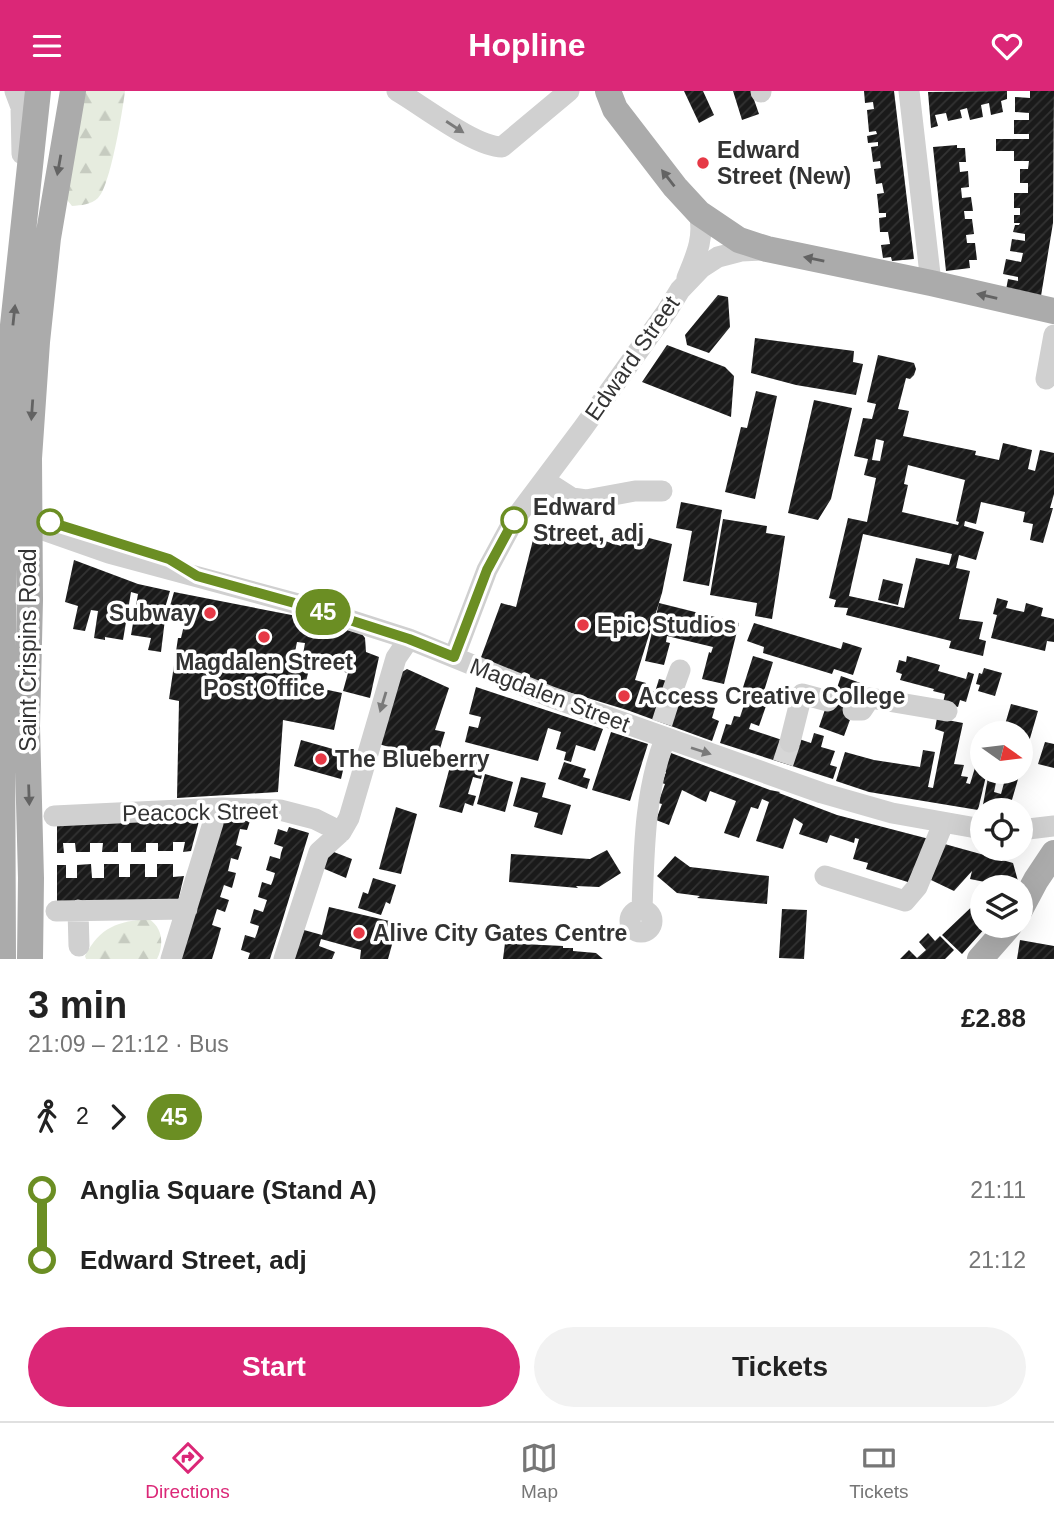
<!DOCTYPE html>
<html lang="en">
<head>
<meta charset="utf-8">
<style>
	:root { --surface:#fff; --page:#f2f2f2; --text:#222; --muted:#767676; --line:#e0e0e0; --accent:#db2777 }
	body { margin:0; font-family:Helvetica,sans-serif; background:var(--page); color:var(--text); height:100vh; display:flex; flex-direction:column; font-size:26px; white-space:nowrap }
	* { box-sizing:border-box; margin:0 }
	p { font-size:23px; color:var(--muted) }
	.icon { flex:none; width:38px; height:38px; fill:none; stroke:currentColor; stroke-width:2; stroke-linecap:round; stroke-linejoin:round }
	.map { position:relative; height:868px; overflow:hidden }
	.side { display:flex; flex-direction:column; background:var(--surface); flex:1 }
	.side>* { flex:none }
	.badge { padding:0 14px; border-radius:23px; font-size:24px; line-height:46px }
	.needle { width:46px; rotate:104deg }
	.fabs { position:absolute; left:970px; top:630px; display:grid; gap:14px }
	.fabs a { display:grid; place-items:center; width:63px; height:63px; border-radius:50%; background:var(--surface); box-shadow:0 7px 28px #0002; font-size:35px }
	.map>.badge { position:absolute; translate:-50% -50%; box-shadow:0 0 0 4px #fff }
	.legs { display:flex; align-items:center; gap:10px; height:77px; padding:0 28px; font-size:23px }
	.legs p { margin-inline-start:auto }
	.summary { display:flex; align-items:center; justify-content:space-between; height:119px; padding:0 28px }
	h1 { font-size:38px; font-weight:700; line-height:52px }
	.cta { display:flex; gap:14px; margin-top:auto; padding:14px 28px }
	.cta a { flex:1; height:80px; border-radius:42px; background:var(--accent); color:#fff; font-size:28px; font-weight:700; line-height:80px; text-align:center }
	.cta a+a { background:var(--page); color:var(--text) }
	ul { padding:0 28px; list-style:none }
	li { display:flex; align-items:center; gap:24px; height:70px; font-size:26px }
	li i { display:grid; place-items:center; width:10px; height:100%; margin:0 9px; background:currentColor }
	li i::after { content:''; width:18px; height:18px; margin:-9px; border:5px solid; border-radius:50%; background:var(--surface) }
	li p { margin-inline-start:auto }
	li:first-child i { background:linear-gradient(#0000 50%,currentColor 0) }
	li:last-child i { background:linear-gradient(currentColor 50%,#0000 0) }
	header { display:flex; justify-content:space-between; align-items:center; height:91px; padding:0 28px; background:var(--accent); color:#fff; font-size:32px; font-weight:700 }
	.tab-bar { display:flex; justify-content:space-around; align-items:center; height:98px; border-top:2px solid var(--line); background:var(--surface); font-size:19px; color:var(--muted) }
	.tab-bar a { display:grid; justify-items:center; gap:4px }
	.tab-bar .on { color:var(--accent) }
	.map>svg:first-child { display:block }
</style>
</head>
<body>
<header><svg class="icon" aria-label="menu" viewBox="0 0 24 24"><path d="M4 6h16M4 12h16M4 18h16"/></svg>Hopline<svg class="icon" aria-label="heart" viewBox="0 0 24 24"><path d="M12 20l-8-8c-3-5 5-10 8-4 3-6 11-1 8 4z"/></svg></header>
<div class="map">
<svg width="1054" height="868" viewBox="0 0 1054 868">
	<defs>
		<pattern id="forest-firs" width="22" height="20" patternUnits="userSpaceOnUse" patternTransform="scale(1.75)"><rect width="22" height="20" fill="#e6ecdf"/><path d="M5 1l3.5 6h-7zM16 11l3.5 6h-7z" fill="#c6cbc0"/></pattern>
		<pattern id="building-hatch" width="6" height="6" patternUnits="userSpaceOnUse" patternTransform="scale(1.75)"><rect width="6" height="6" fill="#1a1a1a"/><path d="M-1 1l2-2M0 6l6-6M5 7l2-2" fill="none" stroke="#333"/></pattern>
	</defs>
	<rect width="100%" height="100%" fill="#fff"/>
	<path fill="url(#forest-firs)" d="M84,0H125C123,18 110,97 98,107C91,114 81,114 72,115L64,105Z
		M149,828C163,837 164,854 157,868H86L85,865C100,836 118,830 149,828Z"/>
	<path fill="url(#building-hatch)" fill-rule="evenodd" d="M684,0H703L714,24L699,32Z
		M733,0H751L759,23L742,29Z
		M864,0H894L914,168L892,170L891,166L883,167L881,154L890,153L888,141H880L879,127L886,126V122H879L877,103L884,102L882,92L876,93L874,78L881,77L880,70L873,71L871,56L878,55V51L868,52L867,45L877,43L876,40L869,41L867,19L874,18L873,11L865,12Z
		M1007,0V8L1001,10L1003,21L991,24L989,12L981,14L983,26L970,29L967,17L960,19L962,27L948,30L946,22L935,24L938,35L931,37L928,1Z
		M1030,0H1054L1053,132L1041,205L1006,199L1008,188L1018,190V186L1003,183L1006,168L1021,171L1023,162L1010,160L1012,148L1025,150V143L1013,141L1015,134H1019L1020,132H1014V124H1020V117H1014V102H1028V92H1020V78H1028L1029,70H1014V60H996V48H1029V43H1014V29H1029V22L1015,21V6L1030,7Z
		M957,54V57H965L966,71H959L960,81L968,80L969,96L961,97L962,107L971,106L973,120H964L965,128H972L974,143L966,144L967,152H975L977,169H969L970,177L946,180L933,56Z
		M704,65L710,73L702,80L695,72Z
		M718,204L728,206L730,236L709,262L687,254L685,244Z
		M755,247L854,260L853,271L863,273L856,304L796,294L751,282Z
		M667,254L725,276L734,285L731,326L642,291Z
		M878,264L914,272L916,278L914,284L910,288L906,287L898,318L909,320L903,345L976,360L975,364L999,369L1003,352L1032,359L1028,378L1035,380L1040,359L1054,362V403L1050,417H1053L1043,452L1030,449L1033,433L1023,431L1025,421L981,411L976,433L965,430L964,435L984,441L976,469L959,464L956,477L970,480L959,528L983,531L979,548L986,550L983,565L949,557L951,550L846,524L848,517L834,516L836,509L829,507L848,427L867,431L876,387L864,384L868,368L854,365L863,327L872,328L876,313L867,311ZM876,348L884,350L880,370L872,369ZM908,374L965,389L956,430L959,431L958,434L902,421L908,394L904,393ZM863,443L952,463L949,474L916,467L904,517L849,505Z
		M756,300L777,305L755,408L725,401L741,336L747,337Z
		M814,309L852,317L831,408L818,429L788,422Z
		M681,411L722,419L709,495L683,490L692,440L676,437Z
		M723,428L767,435L766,442L785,445L772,528L755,525L757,512L710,504Z
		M592,446L621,455L623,448L646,454L649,447L672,453L662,502L635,589L646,592L645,598L655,601L659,588L667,590L677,597L689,601L685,612L689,614L691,609L715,617L712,627L719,630L712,650L627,619L519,586L480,569L501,512L516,516L533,449L549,454L550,449Z
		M74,469L138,493L170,500L162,527L165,528L161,561L148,559L151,547L131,544L138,503L131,501L123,549L105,546V549L94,547L98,520L91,519L85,540L73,538L78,515L65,511Z
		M883,488L903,493L898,514L878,509Z
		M174,501L307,527L362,543L365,547L366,561L379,566L370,607L343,600L348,582L302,569L305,552L297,551L293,571L310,575L305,594L342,602L334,639L283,629L278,701L177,707L179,610L169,608L178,547H181L185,530L170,527L172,516L170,515Z
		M997,507L1008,510L1006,517L1024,521L1026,512L1043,517L1041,525L1054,528V551L1047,550L1045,560L991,547L997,524L993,523Z
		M659,512L739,532L724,593L702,588L709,561L711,562L713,556L667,545L666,551L670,552L664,574L645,570Z
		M754,532L841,558L843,551L862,557L853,584L834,578L832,583L763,562L764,556L747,550Z
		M753,565L773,571L760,613L766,615L759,635L751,632L749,638L794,653L796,647L811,652L814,642L824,645L821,656L835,660L830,674L837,676L833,688L720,652L726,633L731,634L734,625L740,626L745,611L739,609Z
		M907,565L940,574L938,580L966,588L968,581L974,583L966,611L960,609L958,616L943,612L945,603L933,600L934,598L900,589L902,583L896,581L899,569L906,571Z
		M984,577L1002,582L995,605L978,600L980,594L976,593L979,582L982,583Z
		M407,578L449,597L435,639L445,641L436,671L379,653L399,583Z
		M841,585L866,594L860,611L857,610L844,645L819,636L831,601L835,603Z
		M476,596L603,638L595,660L576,654L571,671L564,669L566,661L556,658L561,641L548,637L538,670L465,651L469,635L478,637L481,626L469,623Z
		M1011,613L1038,620L1009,719H982L989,681L998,682L994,701L1001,703L1007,681H1020V642L1004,637Z
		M937,627L963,632L954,673L964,674L961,685L968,686L966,692L970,693L982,654V681H987L978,719L869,701L836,690L845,661L874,669L920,676L923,659L935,661L928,696L933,697L944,641L935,638Z
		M611,641L648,653L630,710L592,699Z
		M301,649L347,662L341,688L294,675Z
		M1045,651L1054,653V677L1038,673Z
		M454,661L478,668L475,677L483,680L481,688L473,686L468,703L476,705L473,715L465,712L462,722L439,716Z
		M671,662L770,699L780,701L779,702L837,724L933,749L911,792L866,778L868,772L853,768L859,748L855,747L854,752L830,744L827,752L799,743L803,733L794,727L783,758L756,750L769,711L762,708L758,718L751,716L739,747L724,742L736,710L710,700L706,711L682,699L669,734L656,729L662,713L658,712L665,693L662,692L666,681L664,680Z
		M564,671L586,678L583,686L590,688L587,698L558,688Z
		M485,683L513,691L505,721L477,713Z
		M521,686L546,692L542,706L571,714L562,744L534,736L538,722L513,715Z
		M396,716L417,723L401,783L379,778Z
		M221,729L250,730L247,739L240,738L236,754L242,756L238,769L231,767L228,780L236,782L232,797L224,794L220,806L229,809L225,821L217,818L212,834L221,837L216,855L212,868H180Z
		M199,730L191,760L183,761L185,751H173V760H158V752H146V761H131V752H118V761H102L103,752H90V761H76L75,752H63L64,762H57V732Z
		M289,736L309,742L281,834L270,868H248L250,862L241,859L245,844L255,847L257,842L259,835L250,832L254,818L263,821L267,809L258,806L262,791L271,794L273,789L275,782L266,779L270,765L280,768L281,762L283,756L274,753L278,738L287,741Z
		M941,752L1013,772L1018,790L1016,796H992L995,793L970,788L972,780L954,800L931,789Z
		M326,758L352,768L346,787L320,776Z
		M607,759L621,782L599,796L576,795L578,797L509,791L511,763L590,768Z
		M675,765L690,776L769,785L767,813L697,807L700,805L677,802L657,785Z
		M91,773L92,787H104V773H119V786H130V773H145V786H157V773H173V786L184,785L178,810L57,811V774H66V787H77V774Z
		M373,787L396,794L390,813L386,811L381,824L358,817L363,801L368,803Z
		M982,806V835H987L962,863L942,844Z
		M329,816L398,832L388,868H360L361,859L321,848L319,855L335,861L332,868H294L304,839L322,844Z
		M782,818L807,819L804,868L779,867Z
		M928,842L935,850L940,845L954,859L945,868H900L909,859L917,867L926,859L919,851Z
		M1020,849L1054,855V868H1017Z
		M505,852L563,855V857H573V860L596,862L603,868H503Z"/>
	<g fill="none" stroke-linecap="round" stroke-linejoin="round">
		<path stroke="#d6d6d6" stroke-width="21" stroke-dasharray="21 10" stroke-linecap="butt" d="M662,632L670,607
			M783,672L790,651"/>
		<path stroke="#d0d0d0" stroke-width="21" d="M15,0L21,16L22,63
			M397,0C423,15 475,56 502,56L569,0
			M761,0V1
			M909,0L931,192
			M687,187C696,165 705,146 699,122
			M1046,288L1054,244
			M544,389L572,407L586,409L635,400H662
			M15,429L109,462L309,516L409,548L551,606L822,702L892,722L982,738
			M454,566L487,479L514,429L583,337L667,220L680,199L701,177L718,166L741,160L762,159
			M670,607L680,579
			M853,619H862L870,607L947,620
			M790,651L802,603L828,610
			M54,725L222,717L280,719L315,728L341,741
			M1020,739L1054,735
			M825,785L905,810L917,796L943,733
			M630 830a11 11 0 1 1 22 0a11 11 0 1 1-22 0Z
			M78,819L79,855
			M642,819C644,762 644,702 665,648
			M56,820L187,818
			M171,868L213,732L214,718
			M284,868L319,761L341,741L349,727L396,567L409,548"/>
		<path stroke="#ababab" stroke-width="26" d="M608,0L615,18L675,96L699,122L739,149L767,158L931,192L1054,220
			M1020,819L1036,789L1054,762
			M3,868L2,635L5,369L11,253L38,0
			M30,868L31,787L27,635L30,509L29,367L37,251L48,147L73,0
			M980,868L1009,835"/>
	</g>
	<defs><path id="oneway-solid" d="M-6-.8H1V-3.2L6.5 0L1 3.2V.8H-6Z" transform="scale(1.75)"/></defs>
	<g fill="#7a7a7a">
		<use href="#oneway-solid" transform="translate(455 36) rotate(33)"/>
		<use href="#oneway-solid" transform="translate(383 611) rotate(107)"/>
		<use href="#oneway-solid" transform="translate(701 660) rotate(18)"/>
	</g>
	<g fill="#636363">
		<use href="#oneway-solid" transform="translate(59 74) rotate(100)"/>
		<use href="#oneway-solid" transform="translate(668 87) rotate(-128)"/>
		<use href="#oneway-solid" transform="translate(814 168) rotate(-169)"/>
		<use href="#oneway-solid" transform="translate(987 205) rotate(-167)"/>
		<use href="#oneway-solid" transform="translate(14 224) rotate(-84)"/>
		<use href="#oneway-solid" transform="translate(32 319) rotate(94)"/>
		<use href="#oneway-solid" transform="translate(29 704) rotate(88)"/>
	</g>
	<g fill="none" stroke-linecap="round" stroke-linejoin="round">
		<g stroke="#fff" stroke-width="16">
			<path id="line-1" d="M50,431L169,468L197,485L309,516L409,548L454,566L487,479L514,429"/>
		</g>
		<use href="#line-1" stroke="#6b8e23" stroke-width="10"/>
	</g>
	<g fill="#e63946" stroke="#fff" stroke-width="2.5">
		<circle cx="703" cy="72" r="7"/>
		<circle cx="210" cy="522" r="7"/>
		<circle cx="583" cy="534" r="7"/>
		<circle cx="264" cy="546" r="7"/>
		<circle cx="624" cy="605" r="7"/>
		<circle cx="321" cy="668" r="7"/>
		<circle cx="359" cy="842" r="7"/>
	</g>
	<g fill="#fff" stroke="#6b8e23" stroke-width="3.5">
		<circle cx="514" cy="429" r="12"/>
		<circle cx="50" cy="431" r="12"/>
	</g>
	<g text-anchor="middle" stroke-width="7" stroke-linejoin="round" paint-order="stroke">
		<g font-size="23" font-weight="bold" fill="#333" stroke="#fff" text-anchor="start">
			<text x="717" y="67">Edward<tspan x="717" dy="26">Street (New)</tspan></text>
			<text x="196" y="530" text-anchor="end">Subway</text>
			<text x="597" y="542">Epic Studios</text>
			<text x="264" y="579" text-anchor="middle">Magdalen Street<tspan x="264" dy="26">Post Office</tspan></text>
			<text x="638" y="613">Access Creative College</text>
			<text x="335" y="676">The Blueberry</text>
			<text x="373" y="850">Alive City Gates Centre</text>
		</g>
		<g font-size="23" fill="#333" stroke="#fff">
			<text transform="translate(632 267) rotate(-55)" y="8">Edward Street</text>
			<text transform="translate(28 559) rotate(-90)" y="8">Saint Crispins Road</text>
			<text transform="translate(550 604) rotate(21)" y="8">Magdalen Street</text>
			<text transform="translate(200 721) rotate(-1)" y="8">Peacock Street</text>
		</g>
		<g font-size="23" font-weight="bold" fill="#333" stroke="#fff" text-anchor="start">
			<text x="533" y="424">Edward<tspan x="533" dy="26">Street, adj</tspan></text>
		</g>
	</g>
</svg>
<div class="fabs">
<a><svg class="needle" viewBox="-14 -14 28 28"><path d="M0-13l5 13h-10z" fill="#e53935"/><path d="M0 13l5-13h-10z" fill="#767676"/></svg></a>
<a><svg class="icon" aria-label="locate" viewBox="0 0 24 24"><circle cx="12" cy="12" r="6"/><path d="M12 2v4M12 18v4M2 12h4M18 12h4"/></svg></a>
<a><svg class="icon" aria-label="layers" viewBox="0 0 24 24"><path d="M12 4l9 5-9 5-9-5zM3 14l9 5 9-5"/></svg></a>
</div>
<b class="badge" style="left:323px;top:521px;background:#6b8e23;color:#fff">45</b>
</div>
<section class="side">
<div class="summary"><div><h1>3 min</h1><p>21:09 – 21:12 · Bus</p></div><b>£2.88</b></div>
<div class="legs"><svg class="icon" aria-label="walk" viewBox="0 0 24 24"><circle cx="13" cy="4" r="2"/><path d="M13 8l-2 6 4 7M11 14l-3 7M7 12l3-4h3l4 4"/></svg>2<svg class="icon" aria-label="forward" viewBox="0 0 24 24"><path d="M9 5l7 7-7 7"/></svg><b class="badge" style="background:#6b8e23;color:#fff">45</b></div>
<ul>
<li><i style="color:#6b8e23"></i><b>Anglia Square (Stand A)</b><p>21:11</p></li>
<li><i style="color:#6b8e23"></i><b>Edward Street, adj</b><p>21:12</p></li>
</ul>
<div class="cta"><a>Start</a><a>Tickets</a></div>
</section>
<nav class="tab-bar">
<a class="on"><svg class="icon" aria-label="directions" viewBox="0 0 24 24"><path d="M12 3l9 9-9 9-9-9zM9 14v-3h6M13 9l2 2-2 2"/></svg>Directions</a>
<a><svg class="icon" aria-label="map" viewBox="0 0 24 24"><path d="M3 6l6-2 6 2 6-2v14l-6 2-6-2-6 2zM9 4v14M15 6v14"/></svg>Map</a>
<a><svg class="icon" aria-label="tickets" viewBox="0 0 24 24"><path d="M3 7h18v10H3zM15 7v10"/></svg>Tickets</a>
</nav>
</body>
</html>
